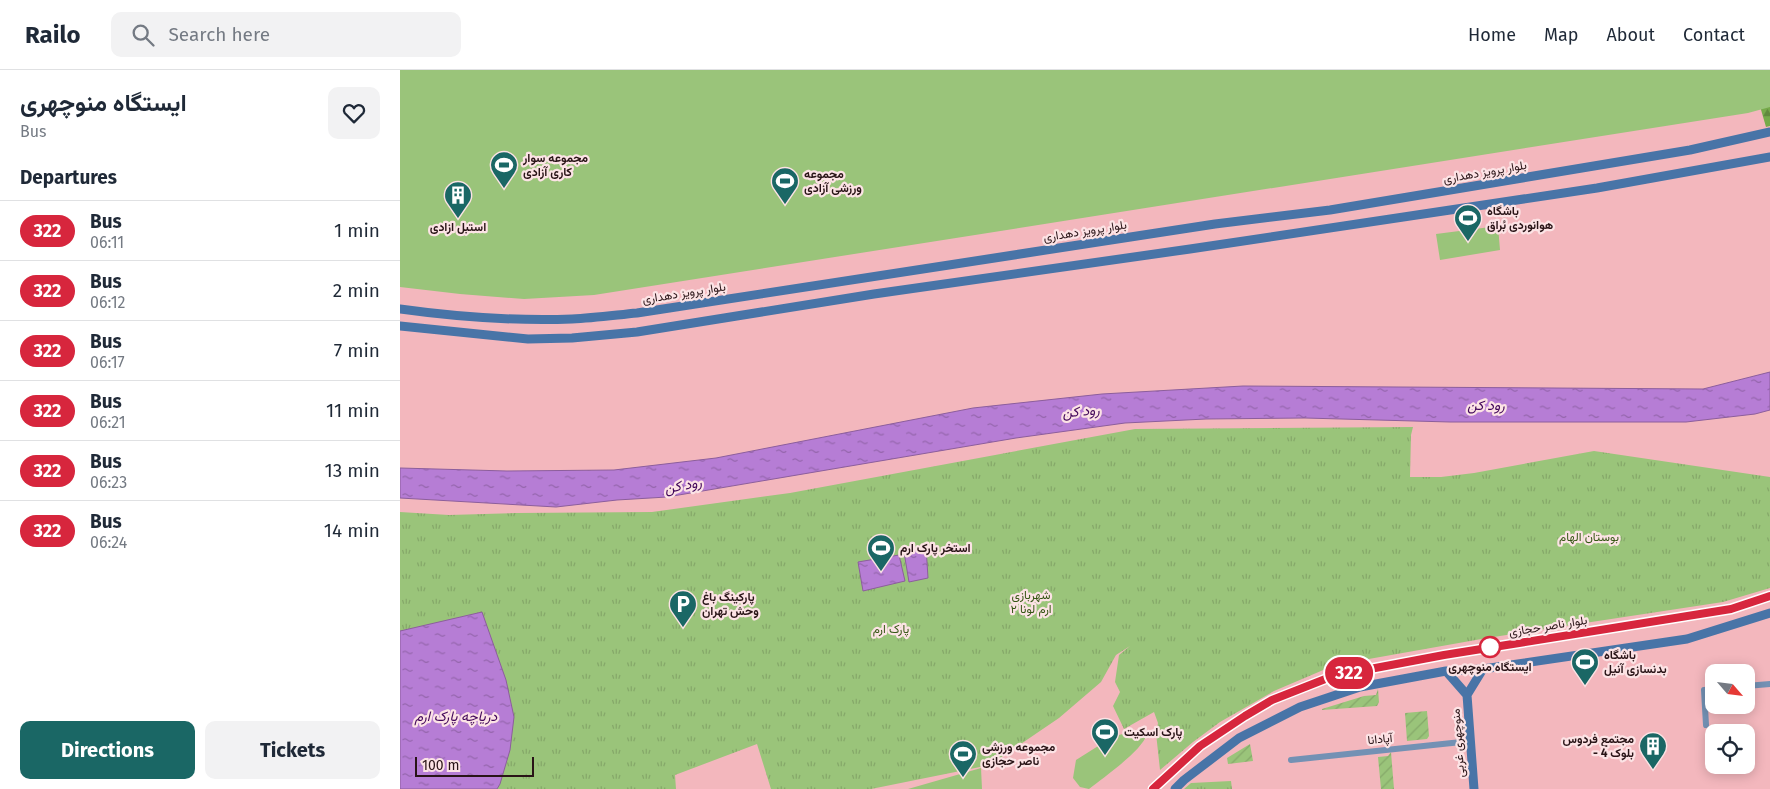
<!DOCTYPE html>
<html lang="en">
<head>
<meta charset="utf-8">
<style>
	:root { --surface:#fff; --page:#f2f2f3; --text:#1f2937; --muted:#747a83; --line:#e0e1e3; --accent:#1a6765 }
	body { margin:0; font-family:"Fira Sans",Vazirmatn,sans-serif; background:var(--page); color:var(--text); height:100vh; display:flex; flex-direction:column; font-size:19px; white-space:nowrap }
	* { box-sizing:border-box; margin:0 }
	p { font-size:16px; color:var(--muted) }
	.icon { flex:none; width:28px; height:28px; fill:none; stroke:currentColor; stroke-width:2; stroke-linecap:round; stroke-linejoin:round }
	.map { position:relative; flex:1; overflow:hidden }
	.details { display:flex; flex-direction:column; background:var(--surface); width:400px }
	.details>* { flex:none }
	.badge { padding:0 10px; border-radius:16px; font-size:18px; line-height:32px }
	.needle { width:32px; rotate:118deg }
	.fabs { position:absolute; left:1305px; top:594px; display:grid; gap:10px }
	.fabs a { display:grid; place-items:center; width:50px; height:50px; border-radius:10px; background:var(--surface); box-shadow:0 2px 12px #0003; font-size:25px }
	.scale { position:absolute; left:15px; bottom:12px; width:119px; box-sizing:border-box; padding-left:5px; border:2px solid #291417; border-top:0; font-size:14px; line-height:18px; white-space:nowrap; color:#291417; -webkit-text-stroke:4px #fce3e5; paint-order:stroke }
	.map>.badge { position:absolute; translate:-50% -50%; box-shadow:0 0 0 2px #fff }
	h2 { padding:0 20px; font-size:19px; line-height:45px }
	.round { display:grid; place-items:center; flex:none; width:52px; height:52px; border-radius:10px; background:var(--page) }
	.head { display:flex; align-items:center; justify-content:space-between; height:85px; padding:0 20px }
	h1 { font-size:24px; font-weight:700; line-height:38px }
	.primary-button { display:flex; gap:10px; margin-top:auto; padding:10px 20px }
	.primary-button a { flex:1; height:58px; border-radius:10px; background:var(--accent); color:#fff; font-size:20px; font-weight:700; line-height:58px; text-align:center }
	.primary-button a+a { background:var(--page); color:var(--text) }
	ul { padding:0; list-style:none }
	li { display:flex; align-items:center; gap:15px; height:60px; padding:0 20px; border-top:1px solid var(--line) }
	li div { flex:1 }
	li b { display:block; font-size:19px }
	li em { font-style:normal }
	li .badge { min-width:55px; font-weight:700; text-align:center }
	header { display:flex; align-items:center; gap:30px; box-sizing:border-box; height:70px; padding:0 25px; background:var(--surface); border-bottom:1px solid var(--line) }
	header strong { font-size:24px }
	nav { display:flex; gap:28px; margin-inline-start:auto; font-size:18px }
	.search { width:350px; height:45px; background:var(--page); display:flex; align-items:center; gap:12px; box-sizing:border-box; padding:0 18px; border-radius:10px; color:var(--muted); font-size:19px }
	main { display:flex; flex:1; min-height:0 }
	.map>svg:first-child { display:block }
</style>
</head>
<body>
<header>
<strong>Railo</strong>
<div class="search"><svg class="icon" aria-label="search" viewBox="0 0 24 24"><circle cx="10" cy="10" r="6"/><path d="M15 15l6 6"/></svg>Search here</div>
<nav><a>Home</a><a>Map</a><a>About</a><a>Contact</a></nav>
</header>
<main>
<section class="details">
<div class="head"><div><h1>ایستگاه منوچهری</h1><p>Bus</p></div><a class="round"><svg class="icon" aria-label="heart" viewBox="0 0 24 24"><path d="M12 20l-8-8c-3-5 5-10 8-4 3-6 11-1 8 4z"/></svg></a></div>
<h2>Departures</h2>
<ul>
<li><span class="badge" style="background:#d7263d;color:#fff">322</span><div><b>Bus</b><p>06:11</p></div><em>1 min</em></li>
<li><span class="badge" style="background:#d7263d;color:#fff">322</span><div><b>Bus</b><p>06:12</p></div><em>2 min</em></li>
<li><span class="badge" style="background:#d7263d;color:#fff">322</span><div><b>Bus</b><p>06:17</p></div><em>7 min</em></li>
<li><span class="badge" style="background:#d7263d;color:#fff">322</span><div><b>Bus</b><p>06:21</p></div><em>11 min</em></li>
<li><span class="badge" style="background:#d7263d;color:#fff">322</span><div><b>Bus</b><p>06:23</p></div><em>13 min</em></li>
<li><span class="badge" style="background:#d7263d;color:#fff">322</span><div><b>Bus</b><p>06:24</p></div><em>14 min</em></li>
</ul>
<div class="primary-button"><a>Directions</a><a>Tickets</a></div>
</section>
<div class="map">
<svg width="1370" height="719" viewBox="0 0 1370 719">
	<defs>
		<pattern id="forest-firs" width="22" height="20" patternUnits="userSpaceOnUse" patternTransform="scale(1.25)"><rect width="22" height="20" fill="#76aa4a"/><path d="M5 1l3.5 6h-7zM16 11l3.5 6h-7z" fill="#61893d"/></pattern>
		<pattern id="park-tufts" width="24" height="20" patternUnits="userSpaceOnUse" patternTransform="scale(1.25)"><rect width="24" height="20" fill="#9ac47a"/><path d="M3 7l-1-3M5 7V3M7 7l1-3M15 17l-1-3M17 17v-4M19 17l1-3" fill="none" stroke="#85a869"/></pattern>
		<pattern id="garden-furrows" width="10" height="10" patternUnits="userSpaceOnUse" patternTransform="scale(1.25)"><rect width="10" height="10" fill="#9ac47a"/><path d="M-1 1l2-2M0 10L10 0M9 11l2-2" fill="none" stroke="#85a869"/></pattern>
		<pattern id="water-ripples" width="26" height="14" patternUnits="userSpaceOnUse" patternTransform="scale(1.25)"><rect width="26" height="14" fill="#b67dd5"/><path d="M2 4q2-2 4 0t4 0M15 11q2-2 4 0t4 0" fill="none" stroke="#9465ac"/></pattern>
	</defs>
	<rect width="100%" height="100%" fill="#f3b7bd"/>
	<path fill="url(#forest-firs)" d="M1370,7V56L1366,57L1353,12Z"/>
	<path fill="url(#park-tufts)" d="M1013,357L1011,365L1010,407H1041L1074,403L1194,381L1370,407V518L1323,532L1087,568L935,595L874,621L820,652L793,672L760,700L756,663L758,653L754,642L724,659L713,636L720,622L715,612L719,585L730,576L716,585L701,612L659,648L590,695L471,719H371L357,674L275,705L276,719H0V442L49,445L116,443L252,442L390,423L735,359Z
		M831,711L832,719H784L791,713Z"/>
	<path fill="url(#garden-furrows)" d="M978,619L979,632L977,636L922,640V639L964,626L976,625Z
		M1027,641L1029,666L1027,669L1007,671L1005,643Z
		M850,674L853,691L828,694L827,688Z
		M991,682L994,719H981L978,687L988,686Z"/>
	<path fill="#9ac47a" d="M0,0H1370V37L1348,43L194,225L124,229L60,224L0,217Z
		M1098,156L1100,180L1040,190L1036,164Z
		M741,660L747,664C742,681 704,707 689,719L680,717L673,708L676,690L714,666Z
		M581,698L582,719H508Z"/>
	<path fill="url(#water-ripples)" stroke="#8c5e9c" d="M1370,302V340L1355,344L1286,352H1050L905,348L806,349L725,353L616,368L267,427L217,430L156,437L0,428V398L107,401L214,400L316,388L573,338L702,324L843,316L1303,319Z
		M526,476L528,508L509,512L504,482Z
		M499,485L505,511L463,521L458,492Z
		M82,542L106,610L114,647L110,680L100,714L97,719H0V561Z"/>
	<g fill="none" stroke-linecap="round" stroke-linejoin="round">
		<path stroke="#7391b4" stroke-width="6" d="M1346,616L1370,614
			M1306,655L1304,620L1314,619
			M891,690L1071,671"/>
		<path stroke="#4874a7" stroke-width="9" d="M0,239C57,247 115,251 172,249C194,248 216,245 237,243L815,154L930,140L1290,80L1370,62
			M0,256L128,269L172,268L237,262L474,224L790,179L1197,118L1370,87
			M1046,601L1067,625
			M1067,625L1074,719
			M1067,625L1083,599
			M753,719L800,676L845,646L872,630L933,606L1044,585L1331,539L1370,526
			M775,719L784,710L839,668L900,637L960,617L1046,601L1083,599L1287,569L1370,543"/>
	</g>
	<g fill="none" stroke-linecap="round" stroke-linejoin="round">
		<g stroke="#fff" stroke-width="11">
			<path id="line" d="M753,719L800,676L845,646L872,630L933,606L1044,585L1331,539L1370,526"/>
		</g>
		<use href="#line" stroke="#d7263d" stroke-width="8"/>
	</g>
	<defs>
		<g id="stadium-pin" transform="scale(1.4375)"><path d="M0 17L-7.5 6A9.5 9.5 0 1 1 7.5 6Z" fill="#1a6765" stroke="#fce3e5"/><path d="M0-5a6.5 5 0 1 0 0 10a6.5 5 0 1 0 0-10ZM-3.5-1.8h7v3.6h-7Z" fill="#fff"/></g>
		<g id="building-pin" transform="scale(1.4375)"><path d="M0 17L-7.5 6A9.5 9.5 0 1 1 7.5 6Z" fill="#1a6765" stroke="#fce3e5"/><path d="M-4-6H4V6H1V3H-1V6H-4ZM-2.5-4.3h1.7v1.8h-1.7ZM.8-4.3h1.7v1.8H.8ZM-2.5-1h1.7V.8h-1.7ZM.8-1h1.7V.8H.8Z" fill="#fff"/></g>
		<g id="parking-pin" transform="scale(1.4375)"><path d="M0 17L-7.5 6A9.5 9.5 0 1 1 7.5 6Z" fill="#1a6765" stroke="#fce3e5"/><path d="M-3.5-5.5H1a3.5 3.5 0 0 1 0 7H-1V5.5H-3.5ZM-1-3.4V-.6H.8a1.4 1.4 0 0 0 0-2.8Z" fill="#fff"/></g>
	</defs>
	<g fill-rule="evenodd">
		<use href="#stadium-pin" x="104" y="95"/>
		<use href="#stadium-pin" x="385" y="111"/>
		<use href="#building-pin" x="58" y="125"/>
		<use href="#stadium-pin" x="1068" y="148"/>
		<use href="#stadium-pin" x="481" y="478"/>
		<use href="#parking-pin" x="283" y="534"/>
		<use href="#stadium-pin" x="1185" y="592"/>
		<use href="#stadium-pin" x="705" y="662"/>
		<use href="#building-pin" x="1253" y="676"/>
		<use href="#stadium-pin" x="563" y="684"/>
	</g>
	<circle fill="#fff" stroke="#d7263d" stroke-width="2.5" cx="1090" cy="577" r="10"/>
	<g text-anchor="middle" stroke-width="4.5" stroke-linejoin="round" paint-order="stroke">
		<g font-size="12" font-weight="bold" fill="#291417" stroke="#fce3e5" text-anchor="start">
			<text x="123" y="92">مجموعه سوار<tspan x="123" dy="14">کاری آزادی</tspan></text>
			<text x="404" y="108">مجموعه<tspan x="404" dy="14">ورزشی آزادی</tspan></text>
			<text x="1087" y="145">باشگاه<tspan x="1087" dy="14">هوانوردی بُراق</tspan></text>
			<text x="58" y="161" text-anchor="middle">استبل ازادی</text>
			<text x="500" y="482">استخر پارک ارم</text>
			<text x="302" y="531">پارکینگ باغ<tspan x="302" dy="14">وحش تهران</tspan></text>
			<text x="1204" y="589">باشگاه<tspan x="1204" dy="14">بدنسازی آنیل</tspan></text>
			<text x="724" y="666">پارک اسکیت</text>
			<text x="1234" y="673" text-anchor="end">مجتمع فردوس<tspan x="1234" dy="14">- بلوک 4</tspan></text>
			<text x="582" y="681">مجموعه ورزشی<tspan x="582" dy="14">ناصر حجازی</tspan></text>
		</g>
		<g font-size="12" fill="#291417" stroke="#fce3e5">
			<text transform="translate(1085 102) rotate(-10)" y="4">بلوار پرویز دهداری</text>
			<text transform="translate(685 161) rotate(-9)" y="4">بلوار پرویز دهداری</text>
			<text transform="translate(284 223) rotate(-9)" y="4">بلوار پرویز دهداری</text>
			<text transform="translate(1148 556) rotate(-9)" y="4">بلوار ناصر حجازی</text>
			<text transform="translate(980 669) rotate(-6)" y="4">آپادانا</text>
			<text transform="translate(1058 673) rotate(-94)" y="4">منوچهری غربی</text>
		</g>
		<g font-size="12" fill="#355614" stroke="#fce3e5">
			<text x="1189" y="471">بوستان الهام</text>
			<text x="631" y="529">شهربازی<tspan x="631" dy="14">ارم لونا ۲</tspan></text>
			<text x="491" y="563">پارک ارم</text>
		</g>
		<g font-size="12" font-weight="bold" fill="#291417" stroke="#fce3e5">
			<text x="1090" y="601">ایستگاه منوچهری</text>
		</g>
		<g font-size="14" font-style="italic" fill="#410659" stroke="#fce3e5">
			<text x="1086" y="340">رود کن</text>
			<text transform="translate(681 341) rotate(-5)" y="5">رود کن</text>
			<text transform="translate(283 415) rotate(-11)" y="5">رود کن</text>
			<text x="56" y="651">دریاچه پارک ارم</text>
		</g>
	</g>
</svg>
<div class="fabs">
<a><svg class="needle" viewBox="-14 -14 28 28"><path d="M0-13l5 13h-10z" fill="#e53935"/><path d="M0 13l5-13h-10z" fill="#747a83"/></svg></a>
<a><svg class="icon" aria-label="locate" viewBox="0 0 24 24"><circle cx="12" cy="12" r="6"/><path d="M12 2v4M12 18v4M2 12h4M18 12h4"/></svg></a>
</div>
<div class="scale">100 m</div>
<b class="badge" style="left:949px;top:603px;background:#d7263d;color:#fff">322</b>
</div>
</main>
</body>
</html>
